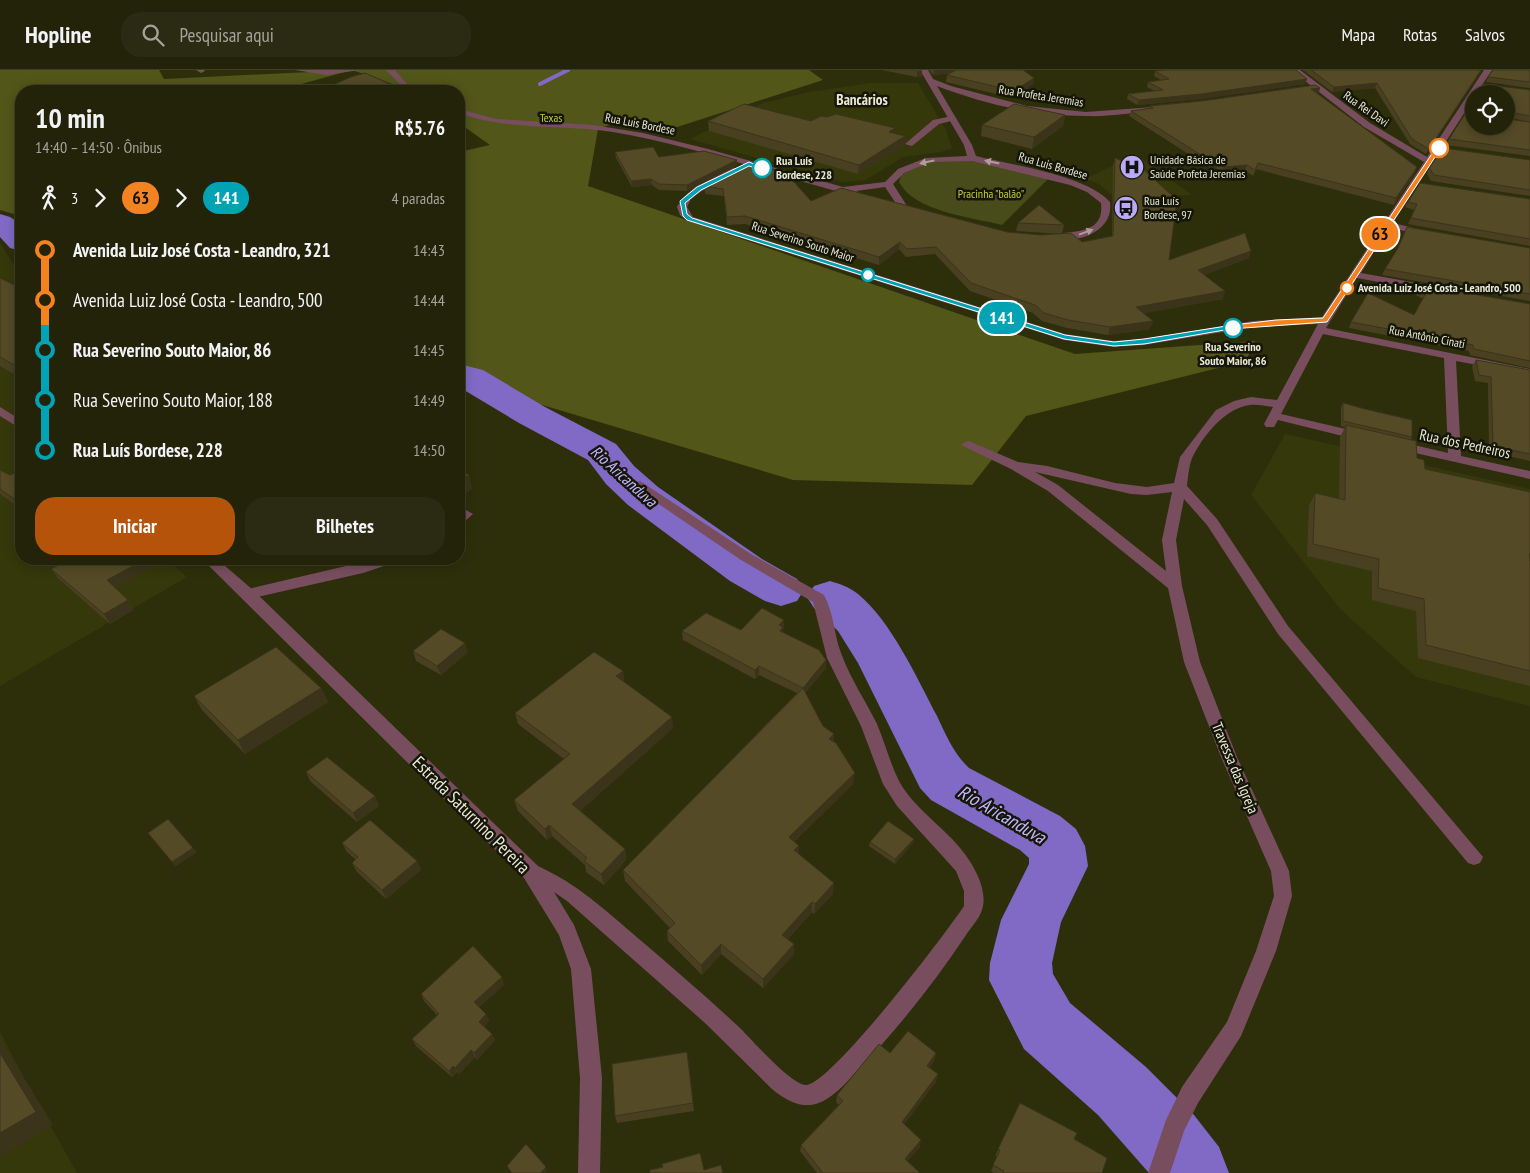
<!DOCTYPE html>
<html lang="pt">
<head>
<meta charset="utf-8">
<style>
	:root { --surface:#222308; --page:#2a2b12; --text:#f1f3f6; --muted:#a2a49c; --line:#3f4029; --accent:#b45309 }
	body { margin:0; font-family:"PT Sans Narrow",sans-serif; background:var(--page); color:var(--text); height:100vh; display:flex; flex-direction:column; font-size:19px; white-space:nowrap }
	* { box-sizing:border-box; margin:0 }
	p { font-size:16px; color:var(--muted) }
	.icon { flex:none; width:28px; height:28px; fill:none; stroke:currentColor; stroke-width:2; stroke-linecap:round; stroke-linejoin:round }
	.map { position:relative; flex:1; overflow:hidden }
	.sheet { position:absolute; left:15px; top:15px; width:450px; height:480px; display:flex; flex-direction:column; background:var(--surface); border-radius:20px; box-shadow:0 2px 12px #0003,0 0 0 1px var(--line) }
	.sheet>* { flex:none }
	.badge { padding:0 10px; border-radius:16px; font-size:18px; line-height:32px }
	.controls { position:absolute; left:1465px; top:15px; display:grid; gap:10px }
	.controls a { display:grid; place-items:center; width:50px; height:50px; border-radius:50%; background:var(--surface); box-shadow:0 2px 12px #0003,0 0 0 1px var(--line); font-size:25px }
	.map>.badge { position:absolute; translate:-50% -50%; box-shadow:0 0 0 2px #fff }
	.legs { display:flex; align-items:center; gap:8px; height:55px; padding:0 20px; font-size:16px }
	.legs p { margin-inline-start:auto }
	.overview { display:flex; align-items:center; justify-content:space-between; height:85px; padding:0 20px }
	h1 { font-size:28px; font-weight:800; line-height:38px }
	.cta { display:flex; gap:10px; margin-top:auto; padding:10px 20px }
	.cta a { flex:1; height:58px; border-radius:20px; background:var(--accent); color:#fff; font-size:20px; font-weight:800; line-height:58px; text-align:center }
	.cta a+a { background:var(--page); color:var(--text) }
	ul { padding:0 20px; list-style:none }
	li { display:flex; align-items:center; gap:18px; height:50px; font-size:19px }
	li i { display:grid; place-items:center; width:8px; height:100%; margin:0 6px; background:currentColor }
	li i::after { content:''; width:12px; height:12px; margin:-6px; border:4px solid; border-radius:50%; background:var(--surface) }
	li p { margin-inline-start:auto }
	li:first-child i { background:linear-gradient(#0000 50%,currentColor 0) }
	li:last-child i { background:linear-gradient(currentColor 50%,#0000 0) }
	header { display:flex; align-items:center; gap:30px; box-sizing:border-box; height:70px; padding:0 25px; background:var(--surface); border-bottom:1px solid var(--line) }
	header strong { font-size:24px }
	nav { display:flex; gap:28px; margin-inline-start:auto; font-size:18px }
	.search { width:350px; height:45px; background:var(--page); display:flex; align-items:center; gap:12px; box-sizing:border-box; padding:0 18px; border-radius:20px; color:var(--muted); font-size:19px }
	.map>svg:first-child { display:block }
</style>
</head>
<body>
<header>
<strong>Hopline</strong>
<div class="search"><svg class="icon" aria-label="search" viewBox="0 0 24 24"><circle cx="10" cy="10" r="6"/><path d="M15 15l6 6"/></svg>Pesquisar aqui</div>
<nav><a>Mapa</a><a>Rotas</a><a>Salvos</a></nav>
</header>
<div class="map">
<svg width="1530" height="1103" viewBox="0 0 1530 1103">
	<rect width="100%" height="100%" fill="#2d2f0b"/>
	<path fill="#35380b" d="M871,13H918L946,60L952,78L941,82L903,87L866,110L842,112L690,69L763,33L809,22Z
		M1136,84L1192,125L1116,128L1097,113L1085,109Z
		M0,173L21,206V489H166L187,507L0,616Z
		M1285,364L1530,419V636L1416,607L1341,540L1251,425Z
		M0,962L25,1010L77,1103H0Z"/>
	<path fill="#484c1a" d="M937,91H973L1048,109L1002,155C971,147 915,142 899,112L901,105L921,94Z"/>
	<path fill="#525619" d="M0,0H159L164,9L351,0H809L823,10L671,59L632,47L598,59L588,116L1075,284L1255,271L1246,291L1026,346L972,415L793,410L459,310V82L490,75L459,53V21H413L352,0L276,21H21V146L0,140Z"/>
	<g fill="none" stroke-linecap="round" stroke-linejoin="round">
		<path stroke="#806ac5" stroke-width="4" d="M540,14L568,0"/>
		<path fill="#806ac5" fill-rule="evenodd" d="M0,144L10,147L21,154V181L10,178L0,167Z
			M459,294L483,300L545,337L616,374L634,396L658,417L762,489L797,509L804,520L797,531L781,536L765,531L730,511L628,435L606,414L588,390L519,353L459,317Z
			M830,511C840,514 849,517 858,524C891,551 917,608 937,646C946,665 954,684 969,698L1060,746L1076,759L1085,776L1088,796L1061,852L1052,893L1053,904L1070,933L1146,997L1194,1045L1219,1077L1229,1103H1149L1098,1045L1024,979L989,910L990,893L1001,850L1029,794V788L1020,780L931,730L920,718L858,593L838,561L814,538L807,527L814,516Z"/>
		<path fill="#784e5f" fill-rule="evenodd" d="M952,46H955V50L939,54L912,76L905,74L933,50Z
			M466,440L473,444L464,452L459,453V443Z
			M376,489H398L396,492L363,503L248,529L241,524L248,519Z"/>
		<path fill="#784e5f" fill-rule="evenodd" d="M196,0H204L205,1L201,3Z
			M295,0H359L327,5Z
			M385,0H395L406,13L420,21C401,22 398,9 385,0Z
			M920,0H928L933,9L951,16L1027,36L1086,42L1154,37L1155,39L1151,41C1129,43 1108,47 1086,46C1035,46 984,34 937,16L972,75L976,86C1011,95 1086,105 1110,132C1114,162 1077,174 1052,169V165C1073,160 1105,165 1101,133L1087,122L1070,115L972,91L930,92L904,103L893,114L907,136L902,139L899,138L885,117L856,121L862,124L858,127C777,106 696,76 613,62C561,54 509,61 459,43V39L496,49L593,55L643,63L708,79L843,117L885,112L898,99L926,88L967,86L964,75Z
			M1291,0H1300L1370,53L1427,87L1484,0H1492L1476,24H1474V28L1393,153L1431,162L1426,165L1389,158L1361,203L1428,215L1433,218L1428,221L1357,208L1326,258L1530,299V305L1456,291L1461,386L1530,401V409L1393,378L1391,375L1397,371L1448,383L1444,288L1323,264L1281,344L1367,364L1369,367L1367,370L1363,371L1278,350L1274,357H1266L1264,354L1273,337C1266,336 1257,334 1250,335C1225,338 1204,365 1193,386C1189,394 1188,407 1187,416L1217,449L1288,556L1483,787L1480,793L1474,795L1468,793L1278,564L1207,455L1184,429L1176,470L1182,516L1200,592L1237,687L1289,801L1292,826L1276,881L1241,966L1198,1033L1184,1061L1170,1103H1148L1166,1050L1182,1017L1227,952L1256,881L1274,826L1271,801L1221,687L1184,592L1168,518L1048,421L1011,399L961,375L967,371L971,372L1018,392L1047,396L1115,413L1147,417L1174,413L1180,387L1216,340L1234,331L1251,327L1277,330L1318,254L1253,257L1144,275L1113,277L1064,270L687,151L680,145L677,137C688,116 713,108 733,98H739V102L702,121L691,129L687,137L693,147L1065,264L1113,271L1144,269L1253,251L1322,247L1424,92L1364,57ZM1035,402L1131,424L1147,425L1172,422L1162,470L1166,501L1058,415Z
			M0,337L21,350V359L0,346Z
			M640,411L751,484L824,525C834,543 834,565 841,583C850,608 865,630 877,654C885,673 890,693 899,711C916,742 950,760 969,790C977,802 986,821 983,836C981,847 972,856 966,865C934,913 897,960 857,1001C829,1032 809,1050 772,1019L705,953L567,831L554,822L574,855L591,899L602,1008L600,1103H578L580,1008L571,899L559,865L524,808L202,489H217L253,520L538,796C579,815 605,840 639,869C673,898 708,928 741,959C752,970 793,1017 807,1015C833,1011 945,865 964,836V821L956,801L897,736L883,714L861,656L827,588L813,532L741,490L635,418L633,415Z"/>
	</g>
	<path fill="#484021" d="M882,0H922V7H917Z
		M929,0H1023L1034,8L1033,14L1013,28L946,12L947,5L950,3L933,5Z
		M1303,0H1482L1426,84L1410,74L1375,18L1332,22Z
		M1530,0V18L1486,12L1488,7Z
		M1155,1L1307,9L1305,14L1200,29L1137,35L1127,29L1128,24L1154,21L1147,17L1148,12L1161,10L1154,6Z
		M1320,18L1318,24L1415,103L1394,135L1256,99L1253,106L1245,101L1222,103L1216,98L1212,99L1129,46L1131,41L1150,38V36Z
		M1530,20V52L1507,47V49L1530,52V86L1446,75L1449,69L1506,24Z
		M1065,45L1063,56L1032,79L981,66L982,55Z
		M708,51H811L895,64L905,66L904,75L858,104L709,61Z
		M615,82L659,87L737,96L687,121L659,120L652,115L632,117L616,88Z
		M1115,88L1169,190L1249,188L1204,205L1223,229L1144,243L1150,259L1108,265L1067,258L1042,251L1033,243L970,221L935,184L906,187L899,179L879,195L745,154L727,155L724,126L705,124V116L811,131L1007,162L1082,172L1112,166L1113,95Z
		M1530,90V126L1431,111L1427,104L1429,98Z
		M1530,129V176L1408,154L1414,140L1405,137L1408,132Z
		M1018,153L1064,155L1062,164L1016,161Z
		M1530,178V231L1382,205L1385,199Z
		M0,208L21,218V308L0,296Z
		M1408,213L1530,234V298L1470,285L1469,281L1349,258L1351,252L1414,245L1423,229L1405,219Z
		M1476,290L1530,300V391L1489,382L1488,313L1475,311L1472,296Z
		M1343,333L1412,367L1411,370L1417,388L1425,399L1530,422V616L1418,588L1416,541L1372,530V501L1307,486L1309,436L1315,423L1339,429L1340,367L1345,357L1341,356V337Z
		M0,400L10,405L21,400V439L0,424Z
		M56,489H168L115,518L128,530L133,540L110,554L58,508L51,499L63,493Z
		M784,558L783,559V562L826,590V598L805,623L823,656L834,664V672L853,714L794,772L799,776V784L833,824L814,844L812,842L788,869L794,884L763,918L721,884L702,905L668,871L667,861L670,858L625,811L623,800L797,623L759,605L755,609L683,570L682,561Z
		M413,581L468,582L441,605L416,591Z
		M623,601L624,612L673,658L580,741L625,779L626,790L604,815L586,802L585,795L552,766L547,770L518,741L514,730L564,689L518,654L515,643Z
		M321,618L328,632L245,684L202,640L194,626Z
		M306,702L375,726L379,736L357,752L310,711Z
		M914,769L913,773L895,794L869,776L870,772Z
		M342,773L417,791L421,800L386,829L357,802L352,793L356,790L347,782Z
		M504,915L479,937L486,944L489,951L484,956L495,970L477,990L475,987L459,1004L457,1002L452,1007L416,976L412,969L437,945L424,931L421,924Z
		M687,982L694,1041L617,1053L615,1046Z
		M890,983H936L934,991L929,998L936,1012L904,1054L920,1077L907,1091L920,1103H817L800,1081L801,1075L839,1035L836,1032L837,1025Z
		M1020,1033L1074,1069L1102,1103H994L991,1101L997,1086H995Z"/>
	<path fill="#3b341b" d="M934,0H962V2L933,5Z
		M1481,0H1482L1426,84L1429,79Z
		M917,1H922V7H917Z
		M1034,8L1033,14L1013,28L1014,21Z
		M1307,9L1305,14L1200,29L1137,35L1139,30Z
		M1377,13L1375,18L1332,22L1334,17Z
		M1320,18L1318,24L1311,19Z
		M1065,45L1063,56L1032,79L1034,67Z
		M895,58L894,68L889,62Z
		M905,66L904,75L858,104L859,95Z
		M737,90V96L687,121V115Z
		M1218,92L1216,98L1212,99L1214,93Z
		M1247,95L1245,101L1222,103L1224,97Z
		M1417,97L1415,103L1394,135L1396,128Z
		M651,109L652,115L632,117L631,111Z
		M900,172L899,179L879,195V187Z
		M1251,181L1249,188L1196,208L1198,200Z
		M1225,221L1223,229L1134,245L1136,237Z
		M1153,251L1150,259L1108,265L1110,257Z
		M469,405L472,419L459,428V412Z
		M146,489H168L113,520L107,510Z
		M128,530L133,540L110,554L104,544Z
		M784,550V558L783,559V566L780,563L779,555Z
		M465,573L468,582L441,605L437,596Z
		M826,590V598L803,626V618Z
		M759,596V605L755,609V600Z
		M623,601L624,613L616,606Z
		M321,618L328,632L245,684L238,670Z
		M672,647L673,658L574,746L572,734Z
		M834,664V675L829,669Z
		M855,703L853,714L788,778L789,767Z
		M375,726L379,736L357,752L353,743Z
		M549,755L552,766L547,770L545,759Z
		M914,769L913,773L895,794V789Z
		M799,776V786L794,780Z
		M193,778L197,782L175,797L172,792Z
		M625,779L626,790L604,815L601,804Z
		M417,791L421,800L386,829L382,820Z
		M834,813L833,824L814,844L815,834Z
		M812,832V842L782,875V865Z
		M721,874V884L702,905L701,895Z
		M794,874V884L763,918V909Z
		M502,907L504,915L477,939L474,932Z
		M486,944L489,951L482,959L479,952Z
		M492,964L495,970L477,990L474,983Z
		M0,969L53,1055L0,1087Z
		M471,980L475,987L459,1004L455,998Z
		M936,983L934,991L925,1004L927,996Z
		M453,996L457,1002L452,1007L449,1001Z
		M938,1004L936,1012L901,1059L902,1052Z
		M921,1070L920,1077L903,1096L905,1089Z
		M546,1097L547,1100L545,1103H540Z"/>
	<path fill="#544a26" stroke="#3b341b" d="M956,0H1023L1034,8L1014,21L947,5Z
		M1166,0H1296L1307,9L1201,24L1139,30L1128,24L1163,20L1148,12L1169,9L1155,1Z
		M1311,0H1481L1429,79L1412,69L1377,13L1334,17Z
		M1493,0H1530V12L1488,7Z
		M365,3L390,14L394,21H319L351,7Z
		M1484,14L1530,20V46L1509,42L1507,49L1530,52V80L1449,69L1474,30V56H1506V24H1478Z
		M1315,15L1320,18L1311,19L1417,97L1396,128L1258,93L1255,100L1247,95L1224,97L1218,92L1214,93L1131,41L1153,38L1150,36L1202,31Z
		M744,34L811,51L821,46L827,47L836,44L895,58L889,62L905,66L859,95L708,51Z
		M1014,34L1065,45L1034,67L982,55Z
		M653,77L659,87L704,81L737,90L687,115L659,114L651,109L631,111L615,82Z
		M1443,78L1530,90V120L1434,105L1429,98Z
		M1115,88L1143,99L1177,130L1169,190L1245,163L1251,181L1198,200L1225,221L1136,237L1153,251L1110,257L1068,250L1044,243L1035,235L971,213L936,177L907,179L900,172L879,187L745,146L727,147L723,119L705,116L750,92L786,103L811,131L841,118L1007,162L1041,165L1071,163L1082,172L1113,166Z
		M1420,113L1530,129V169L1411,148L1417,134L1408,132Z
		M1039,135L1064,155L1018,153Z
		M1407,157L1530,178V224L1385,199L1398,178Z
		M0,208L21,218V299L0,287Z
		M1408,213L1530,234V291L1474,279L1473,275L1351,252L1368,223L1414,245L1426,223Z
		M1476,290L1530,300V384L1493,376L1491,307L1479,305Z
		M1343,333L1365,339L1412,350V367L1343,351Z
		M1346,355L1416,371L1417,388L1424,390L1425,399L1530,422V484H1529L1530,491V601L1426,575L1424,529L1378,518L1379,489L1313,474L1315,423L1345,430Z
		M459,399L469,405L459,412Z
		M0,400L10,405L21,400V434L0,419Z
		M65,489H146L107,510L128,530L104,544L51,499L67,491Z
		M762,538L784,550L779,555L783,557L780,561L819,580L826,590L803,618L759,596L755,600L682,561L706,543L741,560Z
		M441,559L465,573L437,596L413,581Z
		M276,577L321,618L238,670L194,626Z
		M594,582L623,601L616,606L672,647L572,734L625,779L601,804L584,791L587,788L549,755L545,759L514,730L570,684L515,643Z
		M803,618L823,656L834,664L829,669L836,673L855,703L789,767L799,776L794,780L834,813L815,834L812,832L782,865L794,874L763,909L721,874L701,895L667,861L675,853L623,800Z
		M327,687L375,726L353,743L306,702Z
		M168,749L193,778L172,792L148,763Z
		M370,750L417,791L382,820L352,793L358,787L342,773Z
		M888,751L914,769L895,789L870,772Z
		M473,876L502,907L474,932L486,944L479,952L492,964L474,983L471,980L455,998L453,996L449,1001L412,969L439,944L421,924Z
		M908,961L936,983L927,996L938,1004L902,1052L921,1070L905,1089L920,1103H823L801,1075L843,1031L837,1025L879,974L890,983Z
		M687,982L693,1033L615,1046L612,994Z
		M0,983L36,1042L0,1063Z
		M1020,1033L1077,1063L1074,1069L1107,1088L1102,1103H1003L1004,1101L993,1095L1000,1080L998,1079Z
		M526,1074L546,1097L540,1103H512L507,1096Z
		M700,1083L704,1100L721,1095L723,1103H650V1100L663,1097L662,1094Z"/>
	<defs><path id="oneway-solid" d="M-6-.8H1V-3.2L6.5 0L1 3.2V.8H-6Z" transform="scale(1.25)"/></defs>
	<g fill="#b09c9a">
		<use href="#oneway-solid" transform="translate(927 92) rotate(168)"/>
		<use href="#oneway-solid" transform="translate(992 92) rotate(-168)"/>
		<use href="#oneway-solid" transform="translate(1086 162) rotate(-20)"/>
	</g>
	<path fill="#f58220" stroke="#fff" d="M1437,76L1441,78L1327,252L1230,259L1233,255L1276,250L1323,248Z"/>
	<path fill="#00a3b4" stroke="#fff" d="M749,92L765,98L762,100L749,96L701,120L685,133L687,144L692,148L1065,265L1114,272L1144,269L1233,255L1236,258L1144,274L1114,276L1064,269L687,150L683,146L680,131L697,117Z"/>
	<defs>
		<g id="hospital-disc" transform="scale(1.25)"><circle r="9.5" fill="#baaaf6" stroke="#151607"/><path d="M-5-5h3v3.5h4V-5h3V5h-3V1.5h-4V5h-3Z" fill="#111"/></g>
		<g id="bus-disc" transform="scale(1.25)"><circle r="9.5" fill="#baaaf6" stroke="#151607"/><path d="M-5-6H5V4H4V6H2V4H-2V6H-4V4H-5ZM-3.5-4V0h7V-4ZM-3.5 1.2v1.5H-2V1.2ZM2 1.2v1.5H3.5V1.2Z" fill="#111"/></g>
	</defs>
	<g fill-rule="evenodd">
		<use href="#hospital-disc" x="1132" y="97"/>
		<use href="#bus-disc" x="1126" y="138"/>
	</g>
	<g fill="#fff" stroke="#f58220" stroke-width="2.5">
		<circle cx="1439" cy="78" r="9"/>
		<circle cx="1347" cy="218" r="6"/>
	</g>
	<g fill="#fff" stroke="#00a3b4" stroke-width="2.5">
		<circle cx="762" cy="98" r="9"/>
		<circle cx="868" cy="205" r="6"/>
		<circle cx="1233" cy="258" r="9"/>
	</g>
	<g text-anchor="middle" stroke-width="5" stroke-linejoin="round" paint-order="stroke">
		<g font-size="12" fill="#e7ead6" stroke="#151607">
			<text transform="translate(1041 26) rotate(9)" y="4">Rua Profeta Jeremias</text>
			<text transform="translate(1366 39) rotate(35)" y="4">Rua Rei Davi</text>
			<text transform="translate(640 54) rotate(11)" y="4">Rua Luis Bordese</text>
			<text transform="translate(1053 96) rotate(16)" y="4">Rua Luis Bordese</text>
			<text transform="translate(803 172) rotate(18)" y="4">Rua Severino Souto Maior</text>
			<text transform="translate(1427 267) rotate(11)" y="4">Rua Antônio Cinati</text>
		</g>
		<g font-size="12" fill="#c3cc31" stroke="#151607">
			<text x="551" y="52">Texas</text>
			<text x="991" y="128">Pracinha "balão"</text>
		</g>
		<g font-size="12" fill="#e7ead6" stroke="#151607" text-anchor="start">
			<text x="1150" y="94">Unidade Básica de<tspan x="1150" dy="14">Saúde Profeta Jeremias</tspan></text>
			<text x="1144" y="135">Rua Luís<tspan x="1144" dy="14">Bordese, 97</tspan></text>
		</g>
		<g font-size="12" font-weight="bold" fill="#e7ead6" stroke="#151607" text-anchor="start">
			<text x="776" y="95">Rua Luís<tspan x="776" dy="14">Bordese, 228</tspan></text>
			<text x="1358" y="222">Avenida Luiz José Costa - Leandro, 500</text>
			<text x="1233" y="281" text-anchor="middle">Rua Severino<tspan x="1233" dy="14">Souto Maior, 86</tspan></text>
		</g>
		<g font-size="15" font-weight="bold" fill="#e7ead6" stroke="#151607">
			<text x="862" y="35">Bancários</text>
		</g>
		<g font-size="15" fill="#e7ead6" stroke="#151607">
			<text transform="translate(1465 374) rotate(12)" y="5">Rua dos Pedreiros</text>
			<text transform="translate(1235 698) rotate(67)" y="5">Travessa das Igreja</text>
		</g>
		<g font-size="16" font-style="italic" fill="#c3b5fc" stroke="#151607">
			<text transform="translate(624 406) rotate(42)" y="6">Rio Aricanduva</text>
		</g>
		<g font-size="18" fill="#e7ead6" stroke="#151607">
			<text transform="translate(471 745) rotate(45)" y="6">Estrada Saturnino Pereira</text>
		</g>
		<g font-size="19" font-style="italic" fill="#c3b5fc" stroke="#151607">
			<text transform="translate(1002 744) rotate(30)" y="7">Rio Aricanduva</text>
		</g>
	</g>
</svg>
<div class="controls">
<a><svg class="icon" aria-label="locate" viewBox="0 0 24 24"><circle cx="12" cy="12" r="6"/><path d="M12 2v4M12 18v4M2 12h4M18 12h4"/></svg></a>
</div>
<b class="badge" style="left:1380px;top:164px;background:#f58220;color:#111">63</b>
<b class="badge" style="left:1002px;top:248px;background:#00a3b4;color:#fff">141</b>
<section class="sheet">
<div class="overview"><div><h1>10 min</h1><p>14:40 – 14:50 · Ônibus</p></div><b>R$5.76</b></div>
<div class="legs"><svg class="icon" aria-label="walk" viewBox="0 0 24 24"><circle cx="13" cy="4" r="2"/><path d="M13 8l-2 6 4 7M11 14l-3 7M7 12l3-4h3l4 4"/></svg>3<svg class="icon" aria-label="forward" viewBox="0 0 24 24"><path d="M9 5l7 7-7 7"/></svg><b class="badge" style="background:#f58220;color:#111">63</b><svg class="icon" aria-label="forward" viewBox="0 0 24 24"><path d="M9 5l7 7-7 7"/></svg><b class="badge" style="background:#00a3b4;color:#fff">141</b><p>4 paradas</p></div>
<ul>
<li><i style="color:#f58220"></i><b>Avenida Luiz José Costa - Leandro, 321</b><p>14:43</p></li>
<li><i style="color:#f58220"></i><span>Avenida Luiz José Costa - Leandro, 500</span><p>14:44</p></li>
<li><i style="color:#00a3b4"></i><b>Rua Severino Souto Maior, 86</b><p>14:45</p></li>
<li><i style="color:#00a3b4"></i><span>Rua Severino Souto Maior, 188</span><p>14:49</p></li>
<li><i style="color:#00a3b4"></i><b>Rua Luís Bordese, 228</b><p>14:50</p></li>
</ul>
<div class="cta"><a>Iniciar</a><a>Bilhetes</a></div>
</section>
</div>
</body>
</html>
